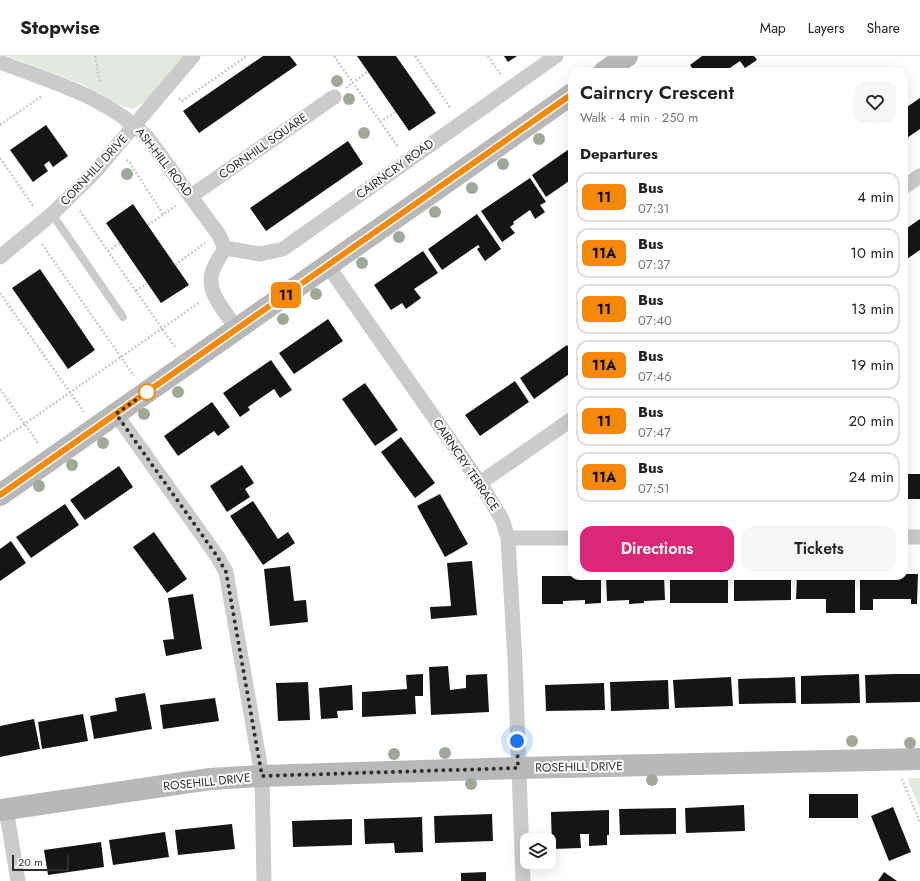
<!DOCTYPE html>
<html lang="en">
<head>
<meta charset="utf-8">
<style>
	:root { --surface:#fff; --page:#f6f6f6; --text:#202124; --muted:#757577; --line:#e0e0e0; --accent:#db2777 }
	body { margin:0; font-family:Jost,sans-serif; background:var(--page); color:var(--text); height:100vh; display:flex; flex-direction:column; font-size:15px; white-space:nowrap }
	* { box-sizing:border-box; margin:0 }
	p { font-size:13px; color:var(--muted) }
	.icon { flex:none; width:22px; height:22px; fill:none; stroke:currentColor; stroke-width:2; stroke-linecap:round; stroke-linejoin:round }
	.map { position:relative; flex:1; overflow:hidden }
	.side { position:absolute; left:568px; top:12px; width:340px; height:512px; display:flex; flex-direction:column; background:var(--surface); border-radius:12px; box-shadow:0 4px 16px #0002 }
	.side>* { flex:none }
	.badge { padding:0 8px; border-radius:6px; font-size:14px; line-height:26px }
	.controls { position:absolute; left:520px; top:777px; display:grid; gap:8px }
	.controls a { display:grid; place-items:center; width:36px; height:36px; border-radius:8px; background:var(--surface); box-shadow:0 4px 16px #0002; font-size:20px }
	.scale { position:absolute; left:12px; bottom:10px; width:57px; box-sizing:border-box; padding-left:4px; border:2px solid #2e2e2e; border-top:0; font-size:11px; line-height:14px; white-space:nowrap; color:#2e2e2e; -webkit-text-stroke:3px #fff; paint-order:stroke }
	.you { position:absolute; width:20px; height:20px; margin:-10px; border:3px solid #fff; border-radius:50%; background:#1a73e8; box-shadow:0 0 0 6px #1a73e833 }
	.map>.badge { position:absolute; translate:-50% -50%; box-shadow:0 0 0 2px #fff }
	h2 { padding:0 12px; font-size:15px; line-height:36px }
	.round { display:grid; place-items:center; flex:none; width:42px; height:42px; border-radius:12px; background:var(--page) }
	.headline { display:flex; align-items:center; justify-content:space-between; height:68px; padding:0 12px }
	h1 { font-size:19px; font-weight:600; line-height:30px }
	.primary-button { display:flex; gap:8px; margin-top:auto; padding:8px 12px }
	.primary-button a { flex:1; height:46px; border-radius:12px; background:var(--accent); color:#fff; font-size:16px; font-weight:600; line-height:46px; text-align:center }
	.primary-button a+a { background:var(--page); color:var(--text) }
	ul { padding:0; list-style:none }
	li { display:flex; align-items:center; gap:12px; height:50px; margin:0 8px 6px; padding:0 4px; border:2px solid var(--line); border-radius:12px }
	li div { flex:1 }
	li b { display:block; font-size:15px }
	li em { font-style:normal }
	li .badge { min-width:44px; font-weight:700; text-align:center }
	header { display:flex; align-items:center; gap:24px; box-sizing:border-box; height:56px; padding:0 20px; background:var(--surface); border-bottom:1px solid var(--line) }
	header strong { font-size:19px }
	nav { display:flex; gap:22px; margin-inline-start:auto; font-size:14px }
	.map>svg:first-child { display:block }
</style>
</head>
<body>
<header>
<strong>Stopwise</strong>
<nav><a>Map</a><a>Layers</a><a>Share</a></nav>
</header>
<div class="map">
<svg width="920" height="825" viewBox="0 0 920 825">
	<rect width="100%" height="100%" fill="#fff"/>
	<path fill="#e2eadc" d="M8,0H184C169,18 153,43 133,53L122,50L82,28Z
		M907,722H920V752Z"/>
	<path fill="#151515" d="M263,0H290L297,9L199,77L183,55Z
		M357,0H396L436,57L409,75Z
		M504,0H517L508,6Z
		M702,0H754L757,4L745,12L740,5L724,16H695L690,9Z
		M920,42V73L904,84V53Z
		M46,69L68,100L53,111L49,105L44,109L48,115L33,126L10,94Z
		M348,85L363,108L266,175L250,152Z
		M572,91V123L546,141L532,119Z
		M530,122L546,146L540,149L545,156L535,163L530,154L513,166L514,168L510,171L515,177L502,186L481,155Z
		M133,148L189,229L161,247L106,167Z
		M477,158L501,193L485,205L477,193L480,191L478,189L442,214L428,193Z
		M920,163V194L904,205V174Z
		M423,195L438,217L414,233L421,242L406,253L402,247L391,254L374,229Z
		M40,213L95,294L68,313L12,232Z
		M328,263L343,285L294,318L279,297Z
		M567,289L572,297V316L534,343L520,322Z
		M271,304L292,334L280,342L274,333L248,351L250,354L240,361L223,337Z
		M515,325L529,346L480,380L465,359Z
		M365,327L398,374L375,390L342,343Z
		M212,346L230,371L218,380L214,375L178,400L164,380Z
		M401,381L435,427L415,442L381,396Z
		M242,409L254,427L245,433L250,441L227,456L210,430Z
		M119,410L133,431L85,464L70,444Z
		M904,418H920V443H904Z
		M440,438L468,488L445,501L417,450Z
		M253,445L278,483L288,476L295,487L263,509L230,460Z
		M65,448L79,469L31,502L16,481Z
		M154,476L187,523L167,537L133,491Z
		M11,485L26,507L0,525V493Z
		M472,505L477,559L431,563L430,551L451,550L447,507Z
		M290,510L294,545L306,544L308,566L270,570L264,513Z
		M904,518H918L917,548H911V543H873V554H860V520H904Z
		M542,520H601V547L585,548V544L563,545V548H542Z
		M606,520H664L665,544L644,545V547L629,548V544L607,545Z
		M670,520H728V547H670Z
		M734,520H791V544L734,545Z
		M797,520H855V557H826V543H796Z
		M193,538L202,593L166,600L163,584L174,583L168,542Z
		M448,610L450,634L466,632V619L487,618L489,656L431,659L429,611Z
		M423,618V640H415L416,658L362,661V636L407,633L406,619Z
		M859,618L860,647L801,648V620Z
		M895,618H920V646L866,647L865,619Z
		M731,621L733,650L675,652L673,624Z
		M795,621L796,647L739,648L738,623Z
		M668,624L669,653L611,655L610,626Z
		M308,626L310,664L278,665L276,627Z
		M604,627L605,654L546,655L545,629Z
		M352,629L353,654L337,655L338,662L321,663L319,632Z
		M145,637L152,673L94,683L90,660L117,655L115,642Z
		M215,642L219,665L163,673L160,649Z
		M83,658L88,685L42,693L38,666Z
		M34,663L40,693L0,701V670Z
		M809,738H858V762H809Z
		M744,749L745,775L686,777L685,752Z
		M893,751L911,796L889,805L871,760Z
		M676,752V778L620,779L619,753Z
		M609,754V779H607V789L589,790V778H580L581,792L552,793L551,756Z
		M492,758L493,785L435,787L434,760Z
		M422,761L423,796L395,797L394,787L365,788L364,763Z
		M352,763V789L293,791L292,765Z
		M232,768L235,793L178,799L175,774Z
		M165,776L169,801L113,809L109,784Z
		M101,786L104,811L48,819L44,794Z
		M486,816V825H461V817Z
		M884,816L897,825H878Z"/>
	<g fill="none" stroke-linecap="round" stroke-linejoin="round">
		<path stroke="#cbcbcb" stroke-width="2.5" stroke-dasharray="2 2" stroke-linecap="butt" d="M95,0L100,27
			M334,0L398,91
			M415,0L451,53
			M488,0L501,19
			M346,32L367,16
			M179,42L182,45L247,0
			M380,66L396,56
			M0,69L42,40
			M0,102L34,151
			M126,104L130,107L163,158
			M80,155L175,291
			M148,169L177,149
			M42,188L134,320
			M108,195L120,187
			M175,209L205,187
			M136,235L148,227
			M0,237L84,356
			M0,333L38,387
			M0,385L200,246
			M902,723L920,766"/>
		<path stroke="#cbcbcb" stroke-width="8" d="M52,158L123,261"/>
		<path stroke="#cbcbcb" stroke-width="15" d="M0,6C52,26 106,40 147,81L219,179L225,192C221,200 214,208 212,217C206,237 227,258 237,273
			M904,131L920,120
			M191,140L334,41
			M225,192L260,198L283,193L556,0
			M0,201L52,158L94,117L193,0
			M328,210L480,427L502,463L508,482L515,605L523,825
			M116,358L217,500L226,516L262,720L264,825
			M480,427L572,363
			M904,481H920
			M508,482H572
			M6,753L18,825"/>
		<path stroke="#b8b8b8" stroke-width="22" d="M604,16L627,0
			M0,439L572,38
			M0,754L210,723L262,720L518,712L920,703"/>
	</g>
	<g fill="#9dab95">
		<circle cx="337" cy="25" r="6"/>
		<circle cx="349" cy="43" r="6"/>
		<circle cx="364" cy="77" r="6"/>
		<circle cx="539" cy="83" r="6"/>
		<circle cx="503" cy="108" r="6"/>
		<circle cx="127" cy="118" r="6"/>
		<circle cx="472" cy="132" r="6"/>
		<circle cx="435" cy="156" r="6"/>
		<circle cx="399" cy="181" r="6"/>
		<circle cx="362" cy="207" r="6"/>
		<circle cx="316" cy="238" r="6"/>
		<circle cx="283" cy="263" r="6"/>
		<circle cx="178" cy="336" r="6"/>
		<circle cx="144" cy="358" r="6"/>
		<circle cx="103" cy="387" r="6"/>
		<circle cx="72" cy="409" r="6"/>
		<circle cx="39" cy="430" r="6"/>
		<circle cx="852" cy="685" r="6"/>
		<circle cx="910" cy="687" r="6"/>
		<circle cx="445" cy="697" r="6"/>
		<circle cx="394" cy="698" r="6"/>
		<circle cx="652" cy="724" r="6"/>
		<circle cx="471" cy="728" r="6"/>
	</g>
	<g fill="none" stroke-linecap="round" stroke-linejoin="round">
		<g stroke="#fff" stroke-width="9">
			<path id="line" d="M0,439L572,38"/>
		</g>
		<use href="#line" stroke="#f6880a" stroke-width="6"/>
		<path stroke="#2e2e2e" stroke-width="4" stroke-dasharray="0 7.2" d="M147,336L116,358L217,500L226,516L262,720L518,712L517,685"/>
	</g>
	<circle fill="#fff" stroke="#f6880a" stroke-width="2" cx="147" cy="336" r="8"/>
	<g text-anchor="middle" stroke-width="4" stroke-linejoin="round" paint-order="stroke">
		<g font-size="12" fill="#2e2e2e" stroke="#fff">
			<text transform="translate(263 90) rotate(-35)" y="4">CORNHILL SQUARE</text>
			<text transform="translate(164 106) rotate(52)" y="4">ASH-HILL ROAD</text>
			<text transform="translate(395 113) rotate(-36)" y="4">CAIRNCRY ROAD</text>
			<text transform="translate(94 114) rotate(-47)" y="4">CORNHILL DRIVE</text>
			<text transform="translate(466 409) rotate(56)" y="4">CAIRNCRY TERRACE</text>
			<text transform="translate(579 711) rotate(-1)" y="4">ROSEHILL DRIVE</text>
			<text transform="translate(207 726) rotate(-6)" y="4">ROSEHILL DRIVE</text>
		</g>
	</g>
</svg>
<div class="controls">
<a><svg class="icon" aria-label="layers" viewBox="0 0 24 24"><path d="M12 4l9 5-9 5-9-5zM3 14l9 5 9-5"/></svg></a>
</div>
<div class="scale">20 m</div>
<div class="you" style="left:517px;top:685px"></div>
<b class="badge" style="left:286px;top:239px;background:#f6880a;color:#111">11</b>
<section class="side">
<div class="headline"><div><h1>Cairncry Crescent</h1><p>Walk · 4 min · 250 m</p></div><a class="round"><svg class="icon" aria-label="heart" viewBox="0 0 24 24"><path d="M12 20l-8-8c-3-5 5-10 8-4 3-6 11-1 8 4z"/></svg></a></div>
<h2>Departures</h2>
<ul>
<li><span class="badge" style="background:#f6880a;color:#111">11</span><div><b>Bus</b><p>07:31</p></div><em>4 min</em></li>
<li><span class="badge" style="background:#f6880a;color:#111">11A</span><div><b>Bus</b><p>07:37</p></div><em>10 min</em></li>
<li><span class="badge" style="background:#f6880a;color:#111">11</span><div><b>Bus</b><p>07:40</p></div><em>13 min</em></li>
<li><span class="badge" style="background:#f6880a;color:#111">11A</span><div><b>Bus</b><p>07:46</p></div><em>19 min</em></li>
<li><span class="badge" style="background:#f6880a;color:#111">11</span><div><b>Bus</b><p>07:47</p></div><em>20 min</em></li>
<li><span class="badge" style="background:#f6880a;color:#111">11A</span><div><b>Bus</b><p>07:51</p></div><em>24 min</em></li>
</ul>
<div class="primary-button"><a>Directions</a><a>Tickets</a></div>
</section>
</div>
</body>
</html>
